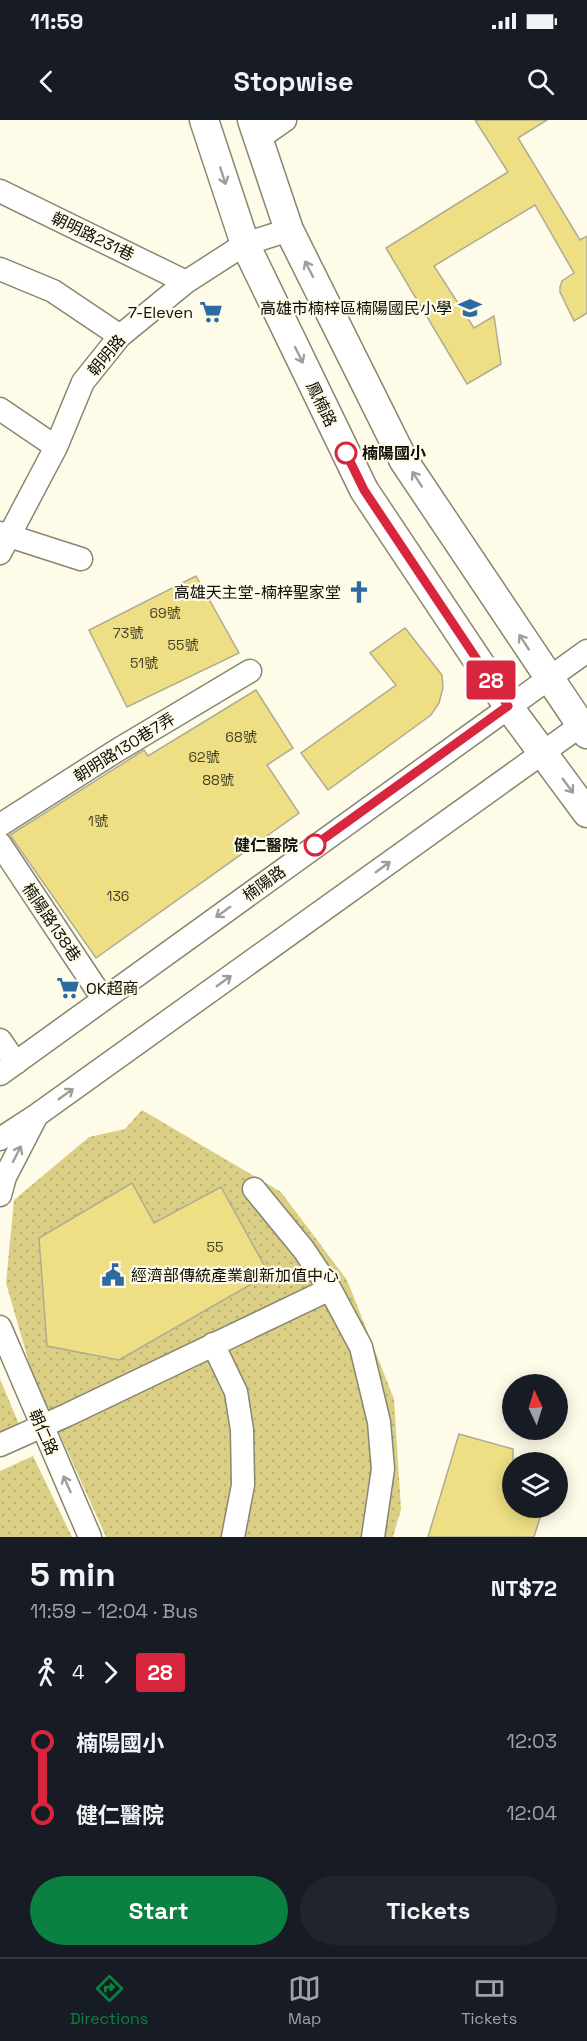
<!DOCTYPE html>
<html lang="en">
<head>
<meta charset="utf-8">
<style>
	:root { --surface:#171b24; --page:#20242c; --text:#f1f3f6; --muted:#9ea1a6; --line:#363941; --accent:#0b8043 }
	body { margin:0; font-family:"Space Grotesk","Noto Sans TC",sans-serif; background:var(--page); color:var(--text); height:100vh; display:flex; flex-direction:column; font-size:22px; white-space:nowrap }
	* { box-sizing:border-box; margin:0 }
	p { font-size:20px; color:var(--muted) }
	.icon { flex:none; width:33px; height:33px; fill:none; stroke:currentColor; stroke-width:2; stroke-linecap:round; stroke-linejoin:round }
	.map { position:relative; height:1417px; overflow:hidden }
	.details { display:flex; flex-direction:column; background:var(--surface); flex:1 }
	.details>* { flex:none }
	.badge { padding:0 12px; border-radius:4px; font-size:21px; line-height:39px }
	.needle { width:39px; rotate:356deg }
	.tools { position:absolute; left:502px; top:1254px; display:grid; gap:12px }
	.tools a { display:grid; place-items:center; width:66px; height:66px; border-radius:50%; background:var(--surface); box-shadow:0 3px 15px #0003; font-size:30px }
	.map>.badge { position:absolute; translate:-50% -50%; box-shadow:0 0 0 3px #fff }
	.legs { display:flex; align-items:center; gap:9px; height:66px; padding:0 30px; font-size:20px }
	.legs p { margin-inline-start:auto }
	.overview { display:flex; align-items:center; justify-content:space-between; height:102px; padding:0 30px }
	h1 { font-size:33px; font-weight:700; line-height:45px }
	.primary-button { display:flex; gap:12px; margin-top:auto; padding:12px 30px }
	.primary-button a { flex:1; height:69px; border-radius:36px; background:var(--accent); color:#fff; font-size:24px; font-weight:700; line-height:69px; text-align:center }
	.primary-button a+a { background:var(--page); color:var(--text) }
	ul { padding:0 30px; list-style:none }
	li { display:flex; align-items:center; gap:21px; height:72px; font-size:22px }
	li i { display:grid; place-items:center; width:9px; height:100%; margin:0 8px; background:currentColor }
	li i::after { content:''; width:15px; height:15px; margin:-8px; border:4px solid; border-radius:50%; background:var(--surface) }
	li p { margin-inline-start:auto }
	li:first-child i { background:linear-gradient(#0000 50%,currentColor 0) }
	li:last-child i { background:linear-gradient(currentColor 50%,#0000 0) }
	.status { display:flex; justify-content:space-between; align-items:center; height:42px; padding:0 30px; background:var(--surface); direction:ltr }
	.status svg { height:16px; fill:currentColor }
	header { display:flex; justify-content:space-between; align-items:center; height:78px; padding:0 30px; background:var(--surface); font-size:27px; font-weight:700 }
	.menu { display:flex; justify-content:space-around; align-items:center; height:84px; border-top:2px solid var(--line); background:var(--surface); font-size:16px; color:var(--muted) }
	.menu a { display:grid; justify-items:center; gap:3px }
	.menu .selected { color:var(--accent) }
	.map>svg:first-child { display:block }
</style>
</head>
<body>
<div class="status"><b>11:59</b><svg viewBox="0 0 49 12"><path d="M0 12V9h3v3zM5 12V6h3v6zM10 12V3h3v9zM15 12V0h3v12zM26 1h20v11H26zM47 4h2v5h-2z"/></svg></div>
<header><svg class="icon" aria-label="back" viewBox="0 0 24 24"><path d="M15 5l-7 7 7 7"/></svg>Stopwise<svg class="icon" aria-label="search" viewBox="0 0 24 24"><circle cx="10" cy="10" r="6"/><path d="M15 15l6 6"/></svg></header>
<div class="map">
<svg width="587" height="1417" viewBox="0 0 587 1417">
	<defs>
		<pattern id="grass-dots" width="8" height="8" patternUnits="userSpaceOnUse" patternTransform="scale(1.5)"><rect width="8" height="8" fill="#dbcf86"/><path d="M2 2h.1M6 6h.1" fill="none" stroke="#bbb172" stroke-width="1.8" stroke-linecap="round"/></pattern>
	</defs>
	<rect width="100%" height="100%" fill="#fefbe8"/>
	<path fill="url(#grass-dots)" d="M142,990L281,1072L347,1160L394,1279L401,1389L393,1417H106L31,1250L6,1163L14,1080L89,1017L125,1009Z
		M0,1259L19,1304L0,1312Z
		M33,1336L72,1417H0V1351Z"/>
	<path fill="#eedf84" stroke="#afab94" stroke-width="1.5" d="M475,0H547L518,18L580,120L587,116V193L574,201L560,172V167L562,161L574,153L535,85L434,146L474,208L494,196L501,244L467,264L386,128L508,52Z
		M196,456L239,533L127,587L89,510Z
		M405,508L442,555L443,568L439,583L431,595L328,670L301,633L396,565L370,533Z
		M256,570L293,628L267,645L299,693L96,838L10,715L144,630L148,636Z
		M132,1063L154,1103L221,1067L269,1154L119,1240L47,1226L39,1118Z
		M459,1314L513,1329V1388H543L534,1417H428Z"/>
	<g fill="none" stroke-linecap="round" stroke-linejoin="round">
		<g stroke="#898670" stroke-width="25">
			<path id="minor" d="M258,19L285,0
				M0,71L186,162
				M0,149L53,171L120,216
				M0,289L56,327
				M0,413L81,439
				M0,433L56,327L83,262L120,216L186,162L245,124L289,110
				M0,705L116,631L250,551
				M0,724L103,879
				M0,920L16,943
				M0,954L587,531
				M0,1019L37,995L587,601
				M254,1069L304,1130L330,1169L361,1227L379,1302L383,1349L373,1417
				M0,1075L5,1057L37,995
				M0,1207L90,1417
				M213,1224L236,1272L242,1310L243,1365L233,1417
				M0,1325L67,1295L330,1169"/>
		</g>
		<g stroke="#898670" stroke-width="31">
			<path id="major" d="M204,0L245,124L364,370L508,586L587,693
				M252,0L289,110L404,341L587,614"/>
		</g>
		<use href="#minor" stroke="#fff" stroke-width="22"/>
		<use href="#major" stroke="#fff" stroke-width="28"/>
	</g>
	<defs><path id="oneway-shaft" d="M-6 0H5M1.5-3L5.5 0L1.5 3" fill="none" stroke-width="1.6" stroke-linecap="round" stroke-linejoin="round" transform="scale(1.5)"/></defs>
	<g stroke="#9f9e9b">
		<use href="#oneway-shaft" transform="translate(223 56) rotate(72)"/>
		<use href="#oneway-shaft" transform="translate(309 149) rotate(-117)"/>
		<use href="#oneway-shaft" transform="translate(299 235) rotate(64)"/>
		<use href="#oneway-shaft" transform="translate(417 359) rotate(-123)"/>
		<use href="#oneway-shaft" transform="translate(524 522) rotate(-123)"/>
		<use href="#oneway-shaft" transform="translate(568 666) rotate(54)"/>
		<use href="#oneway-shaft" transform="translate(383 747) rotate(-36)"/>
		<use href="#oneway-shaft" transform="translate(223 792) rotate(144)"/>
		<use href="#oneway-shaft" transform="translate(224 861) rotate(-36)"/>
		<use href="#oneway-shaft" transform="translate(66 974) rotate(-36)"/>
		<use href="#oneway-shaft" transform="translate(17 1034) rotate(-63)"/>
		<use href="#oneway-shaft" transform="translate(67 1364) rotate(-114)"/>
	</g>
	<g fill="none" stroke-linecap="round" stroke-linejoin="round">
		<g stroke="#fff" stroke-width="14">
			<path id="line-1" d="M315,725L508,586L364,370L346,333"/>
		</g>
		<use href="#line-1" stroke="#d7263d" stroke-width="9"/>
	</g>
	<defs>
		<g id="school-bare" transform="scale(1.8)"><path d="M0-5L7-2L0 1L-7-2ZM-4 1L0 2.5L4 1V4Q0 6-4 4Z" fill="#2b6ba1" stroke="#fefbe8" stroke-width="2.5" paint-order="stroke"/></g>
		<g id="supermarket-bare" transform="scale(1.8)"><path d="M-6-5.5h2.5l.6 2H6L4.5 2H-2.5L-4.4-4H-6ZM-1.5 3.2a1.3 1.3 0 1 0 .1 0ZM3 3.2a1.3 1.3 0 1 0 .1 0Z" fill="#2b6ba1" stroke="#fefbe8" stroke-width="2.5" paint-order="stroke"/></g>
		<g id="church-bare" transform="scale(1.8)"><path d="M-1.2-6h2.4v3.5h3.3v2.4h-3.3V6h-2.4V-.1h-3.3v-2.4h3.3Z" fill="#2b6ba1" stroke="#fefbe8" stroke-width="2.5" paint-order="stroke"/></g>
		<g id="civic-bare" transform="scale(1.8)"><path d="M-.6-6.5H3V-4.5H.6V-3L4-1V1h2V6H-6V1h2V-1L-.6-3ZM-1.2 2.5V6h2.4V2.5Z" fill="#2b6ba1" stroke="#fefbe8" stroke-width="2.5" paint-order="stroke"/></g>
	</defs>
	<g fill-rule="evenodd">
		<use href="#school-bare" x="470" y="188"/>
		<use href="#supermarket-bare" x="211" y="192"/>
		<use href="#church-bare" x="359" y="472"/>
		<use href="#supermarket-bare" x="68" y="868"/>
		<use href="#civic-bare" x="113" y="1155"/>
	</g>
	<g fill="#fff" stroke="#d7263d" stroke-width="3">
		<circle cx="346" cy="333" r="10"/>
		<circle cx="315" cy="725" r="10"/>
	</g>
	<g text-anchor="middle" stroke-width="4.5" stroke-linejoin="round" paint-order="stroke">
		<g font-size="14" fill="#464226">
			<text x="165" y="498">69號</text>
			<text x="128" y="518">73號</text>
			<text x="183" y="530">55號</text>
			<text x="144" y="548">51號</text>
			<text x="241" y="622">68號</text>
			<text x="204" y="642">62號</text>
			<text x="218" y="665">88號</text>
			<text x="98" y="706">1號</text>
			<text x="118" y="781">136</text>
			<text x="215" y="1132">55</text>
		</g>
		<g font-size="16" fill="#0e0d06" stroke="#fefbe8">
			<text transform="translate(93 116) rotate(26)" y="6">朝明路231巷</text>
			<text transform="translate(106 235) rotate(-50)" y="6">朝明路</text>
			<text transform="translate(322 284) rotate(64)" y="6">鳳楠路</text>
			<text transform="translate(124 627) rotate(-32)" y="6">朝明路130巷7弄</text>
			<text transform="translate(264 763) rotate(-36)" y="6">楠陽路</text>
			<text transform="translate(52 802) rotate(56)" y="6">楠陽路138巷</text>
			<text transform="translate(44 1312) rotate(66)" y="6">朝仁路</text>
		</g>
		<g font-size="16" fill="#0e0d06" stroke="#fefbe8" text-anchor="end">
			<text x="452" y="194">高雄市楠梓區楠陽國民小學</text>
			<text x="193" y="198">7-Eleven</text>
			<text x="341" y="478">高雄天主堂-楠梓聖家堂</text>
			<text x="86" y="874" text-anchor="start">OK超商</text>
			<text x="131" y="1161" text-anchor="start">經濟部傳統產業創新加值中心</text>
		</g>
		<g font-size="16" font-weight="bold" fill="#0e0d06" stroke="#fefbe8" text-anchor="start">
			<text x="362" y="339">楠陽國小</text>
			<text x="298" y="731" text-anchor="end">健仁醫院</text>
		</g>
	</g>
</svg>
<div class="tools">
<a><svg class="needle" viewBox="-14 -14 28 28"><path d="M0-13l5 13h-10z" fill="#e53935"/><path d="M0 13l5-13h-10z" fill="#9ea1a6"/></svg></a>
<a><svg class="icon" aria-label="layers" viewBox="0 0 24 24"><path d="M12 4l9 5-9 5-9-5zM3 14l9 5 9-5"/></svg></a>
</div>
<b class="badge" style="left:491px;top:560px;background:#d7263d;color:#fff">28</b>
</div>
<section class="details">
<div class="overview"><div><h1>5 min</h1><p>11:59 – 12:04 · Bus</p></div><b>NT$72</b></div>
<div class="legs"><svg class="icon" aria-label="walk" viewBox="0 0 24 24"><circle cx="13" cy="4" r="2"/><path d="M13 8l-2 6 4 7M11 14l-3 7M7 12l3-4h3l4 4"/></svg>4<svg class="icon" aria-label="forward" viewBox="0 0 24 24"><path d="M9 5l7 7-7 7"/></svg><b class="badge" style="background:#d7263d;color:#fff">28</b></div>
<ul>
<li><i style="color:#d7263d"></i><b>楠陽國小</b><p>12:03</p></li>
<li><i style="color:#d7263d"></i><b>健仁醫院</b><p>12:04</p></li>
</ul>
<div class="primary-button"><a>Start</a><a>Tickets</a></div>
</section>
<nav class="menu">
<a class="selected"><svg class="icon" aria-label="directions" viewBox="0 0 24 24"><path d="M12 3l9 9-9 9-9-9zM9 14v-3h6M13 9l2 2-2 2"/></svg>Directions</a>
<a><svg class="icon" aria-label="map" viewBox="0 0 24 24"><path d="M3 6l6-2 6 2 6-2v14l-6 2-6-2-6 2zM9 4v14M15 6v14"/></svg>Map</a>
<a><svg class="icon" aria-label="tickets" viewBox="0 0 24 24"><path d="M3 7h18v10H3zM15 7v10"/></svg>Tickets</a>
</nav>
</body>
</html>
